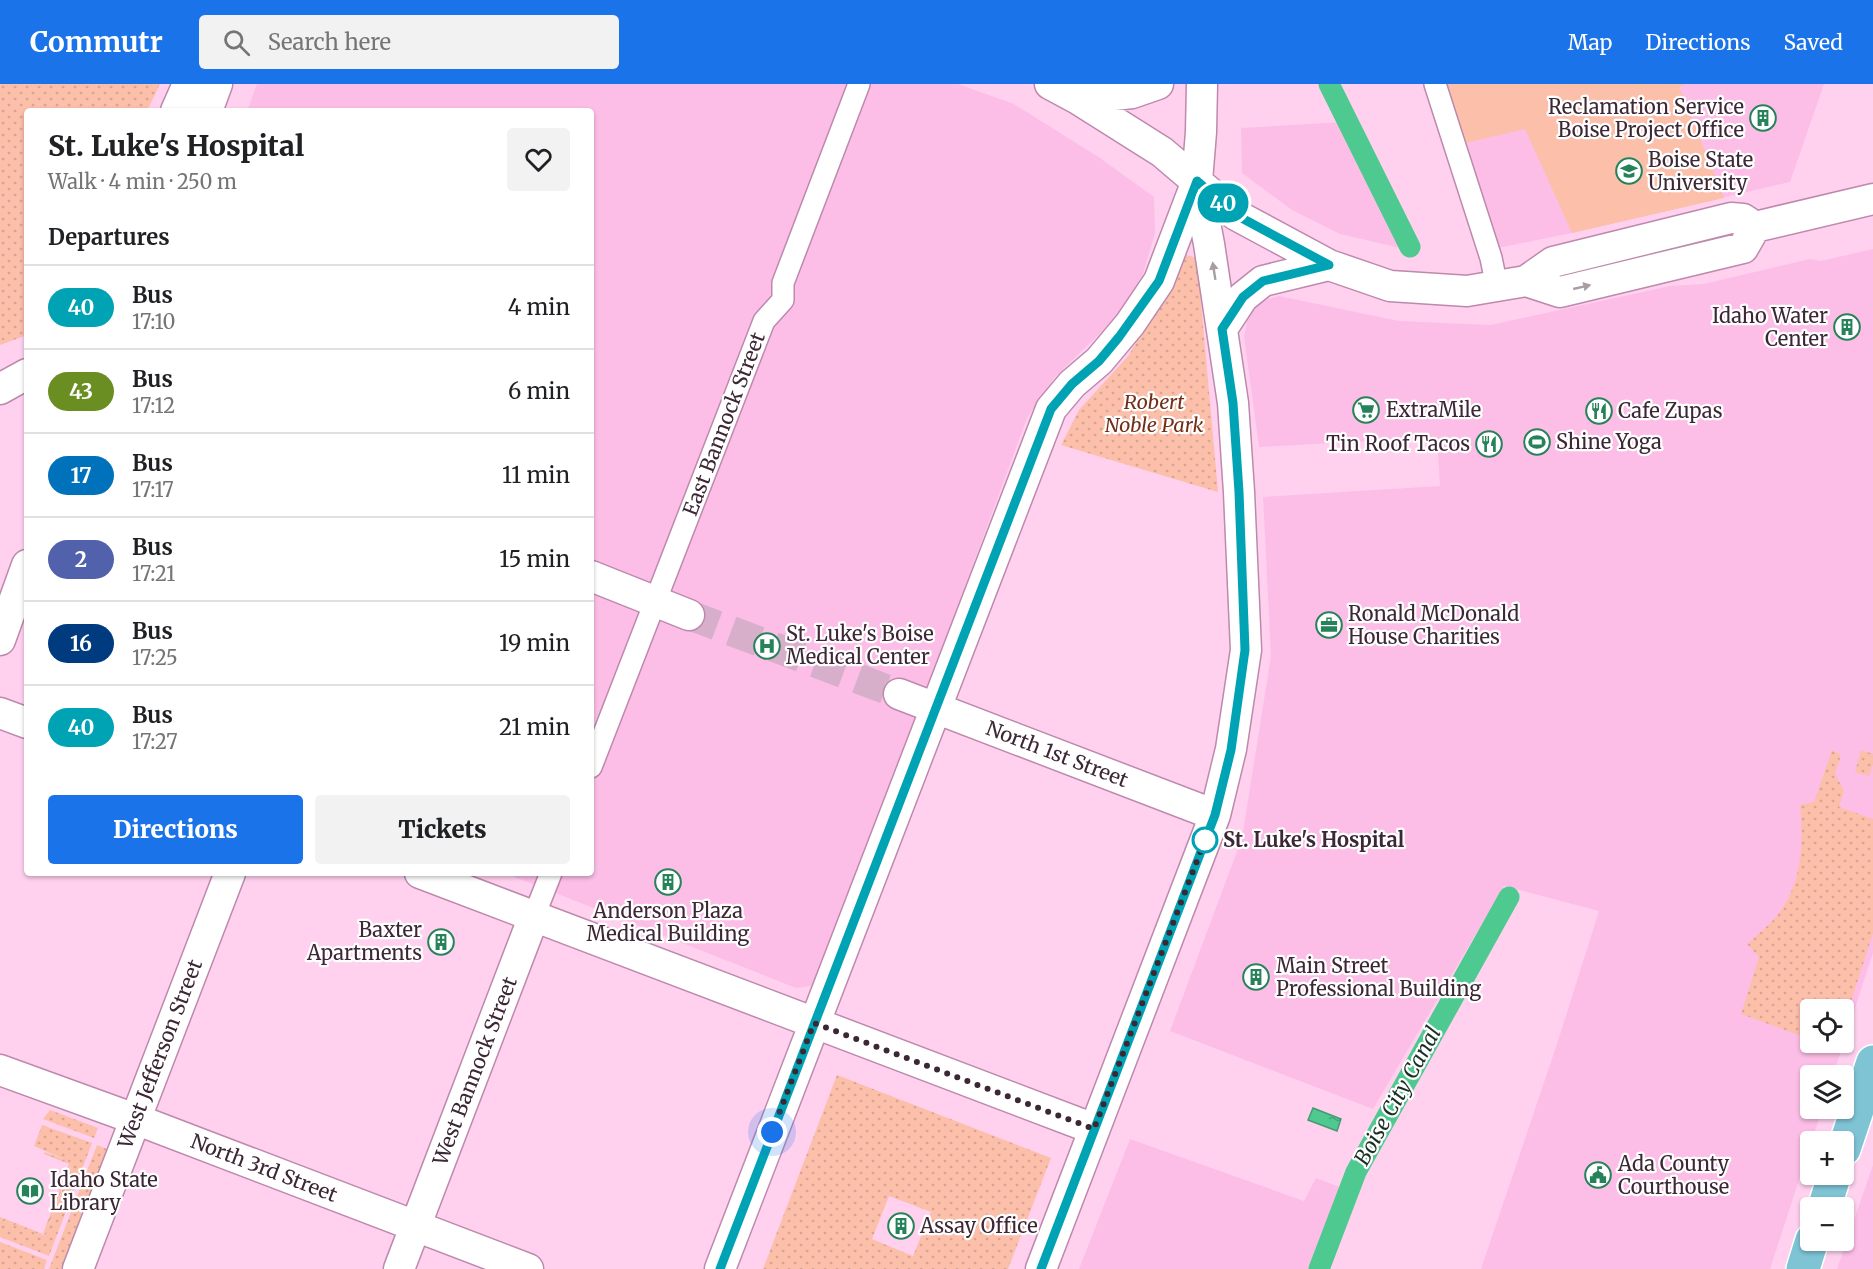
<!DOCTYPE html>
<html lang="en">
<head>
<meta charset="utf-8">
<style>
	:root { --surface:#fff; --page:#f2f2f2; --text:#202124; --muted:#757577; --line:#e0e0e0; --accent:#1a73e8 }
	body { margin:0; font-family:Merriweather,serif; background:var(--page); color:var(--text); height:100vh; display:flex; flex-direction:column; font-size:22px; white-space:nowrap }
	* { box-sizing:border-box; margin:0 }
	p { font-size:20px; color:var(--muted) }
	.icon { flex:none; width:33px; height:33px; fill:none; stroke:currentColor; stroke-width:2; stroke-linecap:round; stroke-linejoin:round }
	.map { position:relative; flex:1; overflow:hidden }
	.panel { position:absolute; left:24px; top:24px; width:570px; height:768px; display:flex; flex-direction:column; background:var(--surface); border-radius:6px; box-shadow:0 2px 4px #0004 }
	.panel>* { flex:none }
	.badge { padding:0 12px; border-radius:20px; font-size:21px; line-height:39px }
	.fabs { position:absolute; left:1800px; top:915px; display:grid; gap:12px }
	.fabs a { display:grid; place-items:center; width:54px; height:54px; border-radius:6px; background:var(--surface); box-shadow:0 2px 4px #0004; font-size:30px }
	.you { position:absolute; width:30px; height:30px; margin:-15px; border:4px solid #fff; border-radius:50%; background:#1a73e8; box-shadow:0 0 0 9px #1a73e833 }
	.map>.badge { position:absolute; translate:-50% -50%; box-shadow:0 0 0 3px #fff }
	h2 { padding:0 24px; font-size:22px; line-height:54px }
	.round { display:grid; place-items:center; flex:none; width:63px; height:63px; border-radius:6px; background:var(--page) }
	.head { display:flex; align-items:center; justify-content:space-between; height:102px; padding:0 24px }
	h1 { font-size:28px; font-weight:800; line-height:45px }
	.primary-button { display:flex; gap:12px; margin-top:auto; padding:12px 24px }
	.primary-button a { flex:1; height:69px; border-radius:6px; background:var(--accent); color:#fff; font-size:24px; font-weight:800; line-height:69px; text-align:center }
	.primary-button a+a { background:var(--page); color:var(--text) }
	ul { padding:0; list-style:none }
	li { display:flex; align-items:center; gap:18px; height:84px; padding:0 24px; border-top:2px solid var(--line) }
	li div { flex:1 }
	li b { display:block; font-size:22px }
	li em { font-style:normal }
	li .badge { min-width:66px; font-weight:700; text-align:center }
	header { display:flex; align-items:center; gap:36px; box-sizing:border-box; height:84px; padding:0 30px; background:var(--accent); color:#fff }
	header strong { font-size:28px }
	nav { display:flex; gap:33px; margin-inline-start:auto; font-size:21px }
	.search { width:420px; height:54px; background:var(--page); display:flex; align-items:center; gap:15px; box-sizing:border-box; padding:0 21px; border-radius:6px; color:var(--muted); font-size:22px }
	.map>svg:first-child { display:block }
</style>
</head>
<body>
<header>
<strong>Commutr</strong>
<div class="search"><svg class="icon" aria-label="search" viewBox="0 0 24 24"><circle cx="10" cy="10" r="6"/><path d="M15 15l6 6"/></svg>Search here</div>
<nav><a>Map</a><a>Directions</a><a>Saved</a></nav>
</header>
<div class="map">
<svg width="1873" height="1185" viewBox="0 0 1873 1185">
	<defs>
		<pattern id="grass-dots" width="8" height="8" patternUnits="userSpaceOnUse" patternTransform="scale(1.5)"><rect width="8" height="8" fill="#fcbfaa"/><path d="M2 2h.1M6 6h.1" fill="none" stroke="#d9a493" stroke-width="1.8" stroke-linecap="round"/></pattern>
		<pattern id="garden-furrows" width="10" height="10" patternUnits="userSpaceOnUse" patternTransform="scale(1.5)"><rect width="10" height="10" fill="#fcbfaa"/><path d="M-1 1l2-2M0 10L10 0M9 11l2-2" fill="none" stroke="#d9a493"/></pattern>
		<pattern id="water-ripples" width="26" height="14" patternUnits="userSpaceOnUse" patternTransform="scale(1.5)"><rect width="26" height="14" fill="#4ec98f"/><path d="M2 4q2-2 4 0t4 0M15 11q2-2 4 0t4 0" fill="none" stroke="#42a376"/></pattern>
	</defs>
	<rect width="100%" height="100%" fill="#ffd1ef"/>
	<path fill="#fcbee7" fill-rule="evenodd" d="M257,0H958L1014,20L1100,74L1154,113L1155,149L1143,190L1120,230L1055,293L1027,334L820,897L811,902L796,904L505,789H591V27H247Z
		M1437,0H1824L1790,98L1572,149L1498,164Z
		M1343,38L1409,166L1340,150L1292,126L1242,89L1241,44Z
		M1873,165V869L1833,991L1810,992V1024L1822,1025L1770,1185H1481L1557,960L1599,827L1504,802L1373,1025L1170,947L1242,754L1271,572L1263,413L1440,402L1437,353L1259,363L1244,253L1248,232L1262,217L1279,212L1399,237L1491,241L1670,202L1704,200L1810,175L1821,177ZM1810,926H1844V958H1810Z
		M1130,1055L1304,1117L1316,1094L1350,1107L1323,1185H1079Z
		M1873,1081V1185H1837Z"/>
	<path fill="url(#grass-dots)" fill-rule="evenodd" d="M0,0H160L147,27H27V251L0,261Z
		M1186,171L1197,174L1218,408L1061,361L1079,326L1129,271Z
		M1832,666L1841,671L1835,690L1844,707L1839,723L1873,735V849L1844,939V926H1810V955L1741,930L1759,873L1747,860C1756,852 1766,844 1775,834C1802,803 1804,760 1800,721L1814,718Z
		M1861,666L1873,670V680L1869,692L1855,688Z
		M837,991L1051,1074L1008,1185H763ZM889,1112L931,1128L913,1172L872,1155Z
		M50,1026L98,1044L94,1054L43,1035Z
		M42,1041L92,1059L49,1172L0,1153V1136L43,1151L46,1148L71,1084L68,1077L34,1062Z
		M97,1061L107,1065L61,1185H49Z
		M0,1158L47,1176L44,1185H0Z"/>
	<path fill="url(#garden-furrows)" d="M45,1068L68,1077L71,1081L46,1148L41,1151L0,1136V1133L43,1150L69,1080L44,1070Z"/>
	<path fill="#fcbfaa" d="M1437,0H1685L1679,3L1724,114L1572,149L1525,45L1462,60Z"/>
	<path fill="url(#water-ripples)" stroke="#499874" stroke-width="1.5" d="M1313,1024L1341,1035L1337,1047L1308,1036Z"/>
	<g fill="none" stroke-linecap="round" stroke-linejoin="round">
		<path stroke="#4ec98f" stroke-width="21" d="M1329,0L1410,163
			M1319,1185L1356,1088L1509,813"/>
		<path stroke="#d8afca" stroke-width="30" stroke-dasharray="30 15" stroke-linecap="butt" d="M689,531L899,610"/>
		<g stroke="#bd89ac" stroke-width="24">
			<path id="street" d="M1435,0L1491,174L1497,203
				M591,683L764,237L783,216V199L859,0
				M534,832L551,789"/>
		</g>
		<g stroke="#bd89ac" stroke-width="33">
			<path id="secondary" d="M1050,0L1078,15L1162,68L1236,131L1329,181L1390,202L1467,207L1526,197L1553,178L1731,134L1743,135L1755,143L1873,115
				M1078,15L1132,9L1158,0
				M176,27L188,0
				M207,27L217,0
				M1526,197L1560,208L1743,164L1755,143
				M1222,245L1243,213L1263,197L1329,181
				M0,305L27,290
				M591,492L689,531
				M0,556L27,481
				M899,610L1215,731
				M0,629L27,639
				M420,789L1094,1045
				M0,986L135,1035L528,1185
				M78,1185L230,789
				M399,1185L534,832
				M720,1185L1051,325L1072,300L1099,277L1130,240L1159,197L1197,97
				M1041,1185L1215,731L1231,665L1246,566L1239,408L1233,319L1209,160L1197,97L1201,48L1202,0"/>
		</g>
		<g stroke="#fff" stroke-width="36">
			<path id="primary" d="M1844,1065L1873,978
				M1824,1124L1835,1090
				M1803,1185L1812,1156"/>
		</g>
		<use href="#street" stroke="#fff" stroke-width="21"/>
		<use href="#secondary" stroke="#fff" stroke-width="30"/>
		<use href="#primary" stroke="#7fc4d5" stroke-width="33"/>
	</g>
	<defs><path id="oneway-solid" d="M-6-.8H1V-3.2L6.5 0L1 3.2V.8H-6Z" transform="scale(1.5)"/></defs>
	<g fill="#a79ea4">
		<use href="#oneway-solid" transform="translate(1214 187) rotate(-99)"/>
		<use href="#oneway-solid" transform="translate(1582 203) rotate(-13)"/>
	</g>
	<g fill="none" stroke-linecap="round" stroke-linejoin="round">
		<g stroke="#fff" stroke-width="14">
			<path id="line" d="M720,1185L1051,325L1072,300L1099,277L1119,253L1159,197L1197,97L1236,131L1329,181L1263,197L1243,213L1222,245L1233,319L1239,408L1245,566L1231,666L1215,731L1041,1185"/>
		</g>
		<use href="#line" stroke="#00a3b4" stroke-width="9"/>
		<path stroke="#3c2735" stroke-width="6" stroke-dasharray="0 10.8" d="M772,1048L814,939L1094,1045L1205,756"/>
	</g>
	<defs>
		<g id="building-ring" transform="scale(1.35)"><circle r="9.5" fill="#fff" stroke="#268258" stroke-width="1.5"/><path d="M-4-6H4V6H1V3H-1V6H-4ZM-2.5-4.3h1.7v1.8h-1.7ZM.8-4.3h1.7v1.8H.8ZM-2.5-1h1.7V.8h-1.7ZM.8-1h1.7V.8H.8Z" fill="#268258"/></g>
		<g id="university-ring" transform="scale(1.35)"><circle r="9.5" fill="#fff" stroke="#268258" stroke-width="1.5"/><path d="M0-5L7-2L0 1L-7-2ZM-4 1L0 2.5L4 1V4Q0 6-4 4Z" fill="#268258"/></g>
		<g id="supermarket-ring" transform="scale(1.35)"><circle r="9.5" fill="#fff" stroke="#268258" stroke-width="1.5"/><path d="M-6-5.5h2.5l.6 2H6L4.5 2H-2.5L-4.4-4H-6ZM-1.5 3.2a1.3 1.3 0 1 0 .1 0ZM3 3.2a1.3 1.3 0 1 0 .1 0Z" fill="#268258"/></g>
		<g id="restaurant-ring" transform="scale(1.35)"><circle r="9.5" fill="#fff" stroke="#268258" stroke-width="1.5"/><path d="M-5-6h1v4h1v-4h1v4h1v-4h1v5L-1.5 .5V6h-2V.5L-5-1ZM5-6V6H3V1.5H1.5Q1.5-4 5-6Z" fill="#268258"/></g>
		<g id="stadium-ring" transform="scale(1.35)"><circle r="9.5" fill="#fff" stroke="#268258" stroke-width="1.5"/><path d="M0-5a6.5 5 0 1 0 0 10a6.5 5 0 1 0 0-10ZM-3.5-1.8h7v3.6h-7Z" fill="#268258"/></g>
		<g id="office-ring" transform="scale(1.35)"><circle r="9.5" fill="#fff" stroke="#268258" stroke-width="1.5"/><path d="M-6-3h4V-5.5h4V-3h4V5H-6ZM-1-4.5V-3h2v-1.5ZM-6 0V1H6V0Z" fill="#268258"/></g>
		<g id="hospital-ring" transform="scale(1.35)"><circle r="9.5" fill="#fff" stroke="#268258" stroke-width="1.5"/><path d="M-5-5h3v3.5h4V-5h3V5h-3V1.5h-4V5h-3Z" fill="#268258"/></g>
		<g id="civic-ring" transform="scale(1.35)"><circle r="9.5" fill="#fff" stroke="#268258" stroke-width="1.5"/><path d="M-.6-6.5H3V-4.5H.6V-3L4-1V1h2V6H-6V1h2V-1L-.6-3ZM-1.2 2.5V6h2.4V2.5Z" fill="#268258"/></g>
		<g id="library-ring" transform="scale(1.35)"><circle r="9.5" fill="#fff" stroke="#268258" stroke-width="1.5"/><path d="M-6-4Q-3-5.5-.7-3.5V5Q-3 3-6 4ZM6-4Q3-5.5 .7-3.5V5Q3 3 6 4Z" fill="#268258"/></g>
	</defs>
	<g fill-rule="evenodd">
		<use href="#building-ring" x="1763" y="34"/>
		<use href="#university-ring" x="1629" y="87"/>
		<use href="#building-ring" x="1847" y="243"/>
		<use href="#supermarket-ring" x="1366" y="326"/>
		<use href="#restaurant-ring" x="1599" y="327"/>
		<use href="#stadium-ring" x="1537" y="358"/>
		<use href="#restaurant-ring" x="1489" y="360"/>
		<use href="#office-ring" x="1329" y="541"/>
		<use href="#hospital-ring" x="767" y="562"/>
		<use href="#building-ring" x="668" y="798"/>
		<use href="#building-ring" x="441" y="858"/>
		<use href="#building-ring" x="1256" y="893"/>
		<use href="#civic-ring" x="1598" y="1091"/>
		<use href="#library-ring" x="30" y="1107"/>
		<use href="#building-ring" x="901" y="1142"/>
	</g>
	<circle fill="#fff" stroke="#00a3b4" stroke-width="3" cx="1205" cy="756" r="12"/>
	<g text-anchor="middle" stroke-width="4.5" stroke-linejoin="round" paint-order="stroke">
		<g font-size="20" fill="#3c2735" stroke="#fff" text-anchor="start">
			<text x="1744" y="30" text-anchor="end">Reclamation Service<tspan x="1744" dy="23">Boise Project Office</tspan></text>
			<text x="1648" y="83">Boise State<tspan x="1648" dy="23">University</tspan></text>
			<text x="1828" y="239" text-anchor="end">Idaho Water<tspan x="1828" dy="23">Center</tspan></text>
			<text x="1386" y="333">ExtraMile</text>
			<text x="1618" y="334">Cafe Zupas</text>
			<text x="1556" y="365">Shine Yoga</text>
			<text x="1470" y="367" text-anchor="end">Tin Roof Tacos</text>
			<text x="1348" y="537">Ronald McDonald<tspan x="1348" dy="23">House Charities</tspan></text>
			<text x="786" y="557">St. Luke's Boise<tspan x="786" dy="23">Medical Center</tspan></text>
			<text x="668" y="834" text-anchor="middle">Anderson Plaza<tspan x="668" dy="23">Medical Building</tspan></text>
			<text x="422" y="853" text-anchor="end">Baxter<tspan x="422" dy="23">Apartments</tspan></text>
			<text x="1276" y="889">Main Street<tspan x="1276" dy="23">Professional Building</tspan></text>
			<text x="1618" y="1087">Ada County<tspan x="1618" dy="23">Courthouse</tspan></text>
			<text x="50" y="1103">Idaho State<tspan x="50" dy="23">Library</tspan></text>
			<text x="920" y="1149">Assay Office</text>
		</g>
		<g font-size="20" font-style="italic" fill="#712f17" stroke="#fff">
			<text x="1154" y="325">Robert<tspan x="1154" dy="23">Noble Park</tspan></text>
		</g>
		<g font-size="20" fill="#3c2735" stroke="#fff">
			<text transform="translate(724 340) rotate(-69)" y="7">East Bannock Street</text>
			<text transform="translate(1057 670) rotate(21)" y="7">North 1st Street</text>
			<text transform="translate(160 970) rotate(-69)" y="7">West Jefferson Street</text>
			<text transform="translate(475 987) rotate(-69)" y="7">West Bannock Street</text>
			<text transform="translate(264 1084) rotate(21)" y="7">North 3rd Street</text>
		</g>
		<g font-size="20" font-weight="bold" fill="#3c2735" stroke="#fff" text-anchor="start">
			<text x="1223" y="763">St. Luke's Hospital</text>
		</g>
		<g font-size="21" font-style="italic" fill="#1a2f23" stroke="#fff">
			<text transform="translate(1398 1012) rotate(-61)" y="7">Boise City Canal</text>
		</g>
	</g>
</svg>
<div class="fabs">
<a><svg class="icon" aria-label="locate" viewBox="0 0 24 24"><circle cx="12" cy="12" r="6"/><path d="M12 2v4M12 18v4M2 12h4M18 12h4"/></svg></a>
<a><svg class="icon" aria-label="layers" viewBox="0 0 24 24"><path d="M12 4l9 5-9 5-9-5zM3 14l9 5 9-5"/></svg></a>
<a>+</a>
<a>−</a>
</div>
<div class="you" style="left:772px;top:1048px"></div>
<b class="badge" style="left:1223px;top:119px;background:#00a3b4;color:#fff">40</b>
<section class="panel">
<div class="head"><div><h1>St. Luke's Hospital</h1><p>Walk · 4 min · 250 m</p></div><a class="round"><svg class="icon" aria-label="heart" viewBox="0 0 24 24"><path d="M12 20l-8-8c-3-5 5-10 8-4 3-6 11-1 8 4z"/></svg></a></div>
<h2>Departures</h2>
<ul>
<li><span class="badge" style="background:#00a3b4;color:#fff">40</span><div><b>Bus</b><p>17:10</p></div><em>4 min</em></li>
<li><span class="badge" style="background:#6b8e23;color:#fff">43</span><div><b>Bus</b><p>17:12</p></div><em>6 min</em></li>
<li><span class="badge" style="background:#0072bc;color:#fff">17</span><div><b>Bus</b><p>17:17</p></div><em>11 min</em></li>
<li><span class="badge" style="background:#5261ac;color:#fff">2</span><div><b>Bus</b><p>17:21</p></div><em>15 min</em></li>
<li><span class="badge" style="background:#003b80;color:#fff">16</span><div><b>Bus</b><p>17:25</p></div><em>19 min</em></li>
<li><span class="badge" style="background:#00a3b4;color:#fff">40</span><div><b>Bus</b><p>17:27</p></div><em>21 min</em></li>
</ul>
<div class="primary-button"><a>Directions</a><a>Tickets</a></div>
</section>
</div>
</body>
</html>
